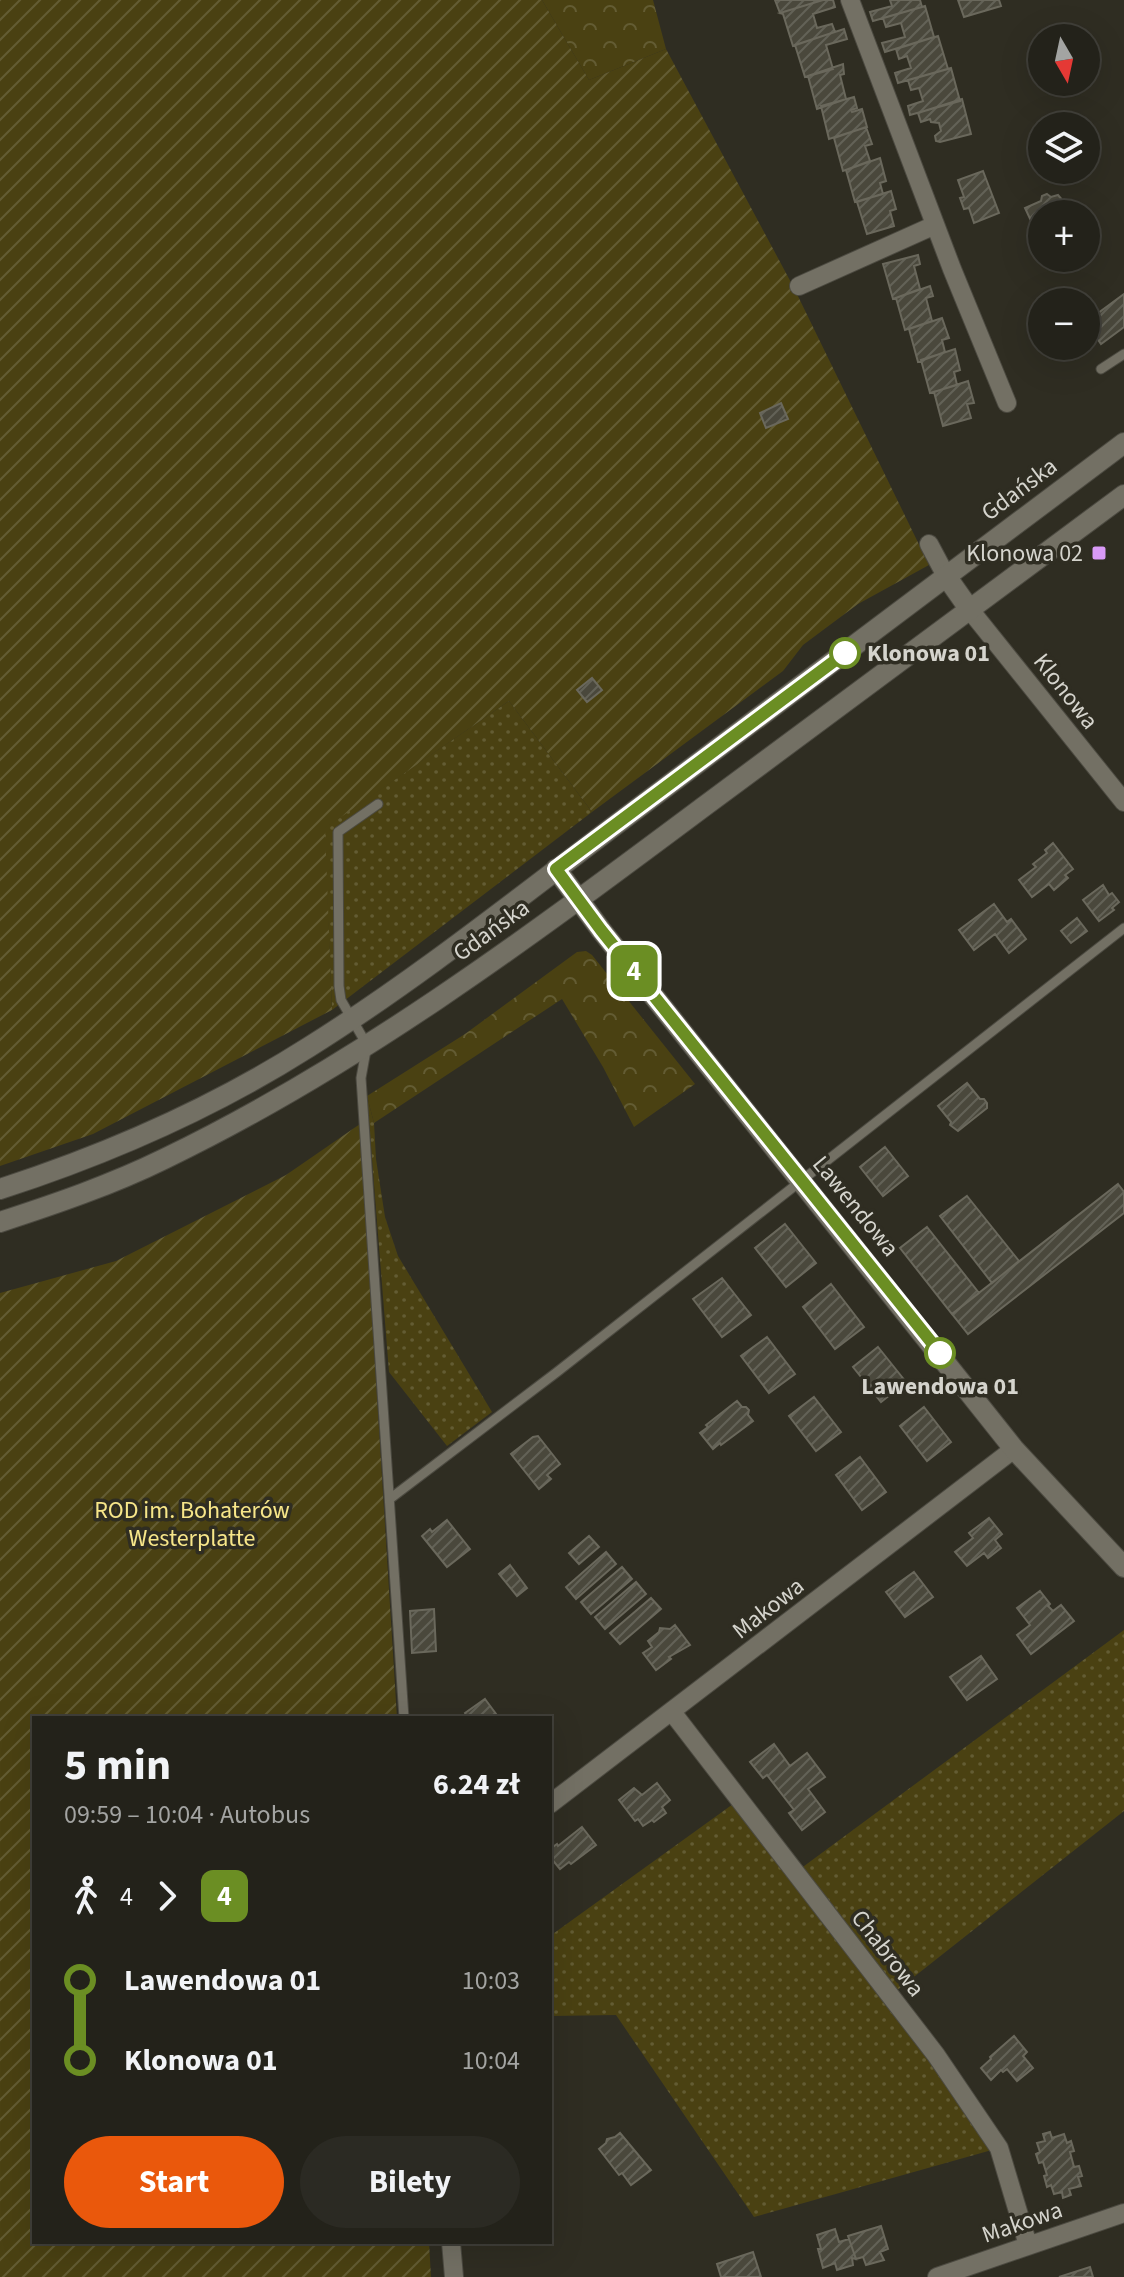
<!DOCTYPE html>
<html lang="pl">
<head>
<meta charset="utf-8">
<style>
	:root { --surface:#23221a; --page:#2b2a23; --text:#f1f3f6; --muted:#a3a4a2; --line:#403f39; --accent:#ea580c }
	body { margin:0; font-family:"Source Sans 3",sans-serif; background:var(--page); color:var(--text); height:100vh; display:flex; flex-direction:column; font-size:30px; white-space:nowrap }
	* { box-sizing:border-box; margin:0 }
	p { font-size:26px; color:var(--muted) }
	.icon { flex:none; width:44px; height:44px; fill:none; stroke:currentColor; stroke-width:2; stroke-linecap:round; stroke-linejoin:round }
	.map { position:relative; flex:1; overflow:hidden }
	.sheet { position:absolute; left:32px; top:1716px; width:520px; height:528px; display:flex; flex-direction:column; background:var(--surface); border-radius:0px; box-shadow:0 8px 32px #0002,0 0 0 2px var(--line) }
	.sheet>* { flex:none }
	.badge { padding:0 16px; border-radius:12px; font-size:28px; line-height:52px }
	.needle { width:52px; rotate:171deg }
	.fabs { position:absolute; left:1028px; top:24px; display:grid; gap:16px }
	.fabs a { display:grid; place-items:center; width:72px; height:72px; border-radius:50%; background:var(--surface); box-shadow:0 8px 32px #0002,0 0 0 2px var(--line); font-size:40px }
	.map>.badge { position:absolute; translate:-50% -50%; box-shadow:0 0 0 4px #fff }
	.legs { display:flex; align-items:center; gap:12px; height:88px; padding:0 32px; font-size:26px }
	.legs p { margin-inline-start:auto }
	.overview { display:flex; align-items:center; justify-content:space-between; height:136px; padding:0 32px }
	h1 { font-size:44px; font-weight:700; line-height:60px }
	.button { display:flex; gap:16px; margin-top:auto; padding:16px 32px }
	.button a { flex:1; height:92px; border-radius:48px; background:var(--accent); color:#fff; font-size:32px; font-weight:700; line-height:92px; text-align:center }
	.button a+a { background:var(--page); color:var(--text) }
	ul { padding:0 32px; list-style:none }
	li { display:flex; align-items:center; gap:28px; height:80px; font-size:30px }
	li i { display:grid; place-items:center; width:12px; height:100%; margin:0 10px; background:currentColor }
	li i::after { content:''; width:20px; height:20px; margin:-10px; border:6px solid; border-radius:50%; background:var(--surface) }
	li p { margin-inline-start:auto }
	li:first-child i { background:linear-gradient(#0000 50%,currentColor 0) }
	li:last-child i { background:linear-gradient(currentColor 50%,#0000 0) }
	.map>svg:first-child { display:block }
</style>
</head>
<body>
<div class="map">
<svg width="1124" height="2277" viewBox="0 0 1124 2277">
	<defs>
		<pattern id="grass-dots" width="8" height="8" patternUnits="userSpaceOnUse" patternTransform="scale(2)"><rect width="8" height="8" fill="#4a4112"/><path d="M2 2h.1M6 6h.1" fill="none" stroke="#635c33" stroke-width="1.8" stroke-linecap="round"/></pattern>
		<pattern id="forest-crowns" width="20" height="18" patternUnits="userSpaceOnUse" patternTransform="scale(2)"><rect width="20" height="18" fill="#4a4112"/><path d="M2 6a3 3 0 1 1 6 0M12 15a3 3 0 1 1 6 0" fill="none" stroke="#635c33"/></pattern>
		<pattern id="garden-furrows" width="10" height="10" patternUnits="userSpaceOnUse" patternTransform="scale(2)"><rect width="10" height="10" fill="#4a4112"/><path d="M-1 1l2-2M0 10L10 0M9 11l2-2" fill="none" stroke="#635c33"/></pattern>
		<pattern id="building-hatch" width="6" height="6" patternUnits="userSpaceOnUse" patternTransform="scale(2)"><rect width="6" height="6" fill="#4a483c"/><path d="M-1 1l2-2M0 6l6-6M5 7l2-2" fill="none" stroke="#636257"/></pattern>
	</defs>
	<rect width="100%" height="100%" fill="#2f2d22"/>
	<path fill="url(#grass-dots)" d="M509,701L592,812L332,1010L324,828Z
		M367,1096L374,1123L376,1159L385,1217L398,1256L492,1412L447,1446L389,1372Z
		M1124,1630V1811L891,1995L999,2148L754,2217L616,2015L550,2016V1936L740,1799L796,1872Z"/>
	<path fill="url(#forest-crowns)" d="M542,0H653L666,49L589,80Z
		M586,951L592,955L695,1084L634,1127L603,1067L562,999L374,1123L367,1096L465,1034L577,952Z"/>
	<path fill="url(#garden-furrows)" d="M0,0H542L589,80L666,49L794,288L929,565L858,604L803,645L783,671L592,812L509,701L325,828L332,1010L93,1134L0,1166Z
		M360,1124L397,1718H34V2242H429L431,2277H0V1293L116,1261L286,1175Z"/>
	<path fill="url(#building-hatch)" stroke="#6a685c" stroke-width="2" d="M775,0H823L780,13Z
		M823,0H833L835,7L813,14L817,28L832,24L835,32L793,46L783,14L780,13Z
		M890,0H920L922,7L873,21L870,12L892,6Z
		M958,0H999L1001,6L964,17Z
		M925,6L934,37L885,52L882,43L905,37L901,23L886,27L883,18Z
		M844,29L847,39L826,45L833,69L805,77L795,45Z
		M938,36L948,69L898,83L895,73L911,68L907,56L899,59L896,49Z
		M843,64L844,74L840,75L846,99L817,109L808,76Z
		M951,68L960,101L910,115L908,106L923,101L919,88L911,90L908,80Z
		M854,97L857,108L851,110L852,112L862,109L867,127L829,139L821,106Z
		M962,99L971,134L940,142L936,141L935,136L941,131L939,123L931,122L930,119L921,122L918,113Z
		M866,127L872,144L865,146L870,161L843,171L834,138Z
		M880,158L886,181L880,183L883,194L855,202L846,170Z
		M983,171L999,213L974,223L969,208L964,209L960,198L964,197L958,180Z
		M891,191L896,209L890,211L894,226L867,234L857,202Z
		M1047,194L1051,197L1058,195L1074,214H1042V237L1039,238L1025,208L1041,201L1042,196Z
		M918,255L920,264L914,266L920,289L893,299L883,264Z
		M930,286L933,296L926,298L932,321L905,330L896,298Z
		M1124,294V327L1101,344L1086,322Z
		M942,318L949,338L942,340L945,352L918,362L909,329Z
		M955,349L960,370L954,372L957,385L930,393L921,360Z
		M968,381L974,403L967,404L971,418L943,426L934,392Z
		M781,403L788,419L766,428L760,413Z
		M592,678L602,690L587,702L577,690Z
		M1053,843L1073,869L1065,875L1068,878L1054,890L1049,884L1032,897L1019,880L1036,867L1033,864L1047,853L1045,850Z
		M1103,885L1109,895L1112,893L1119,902L1112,908L1114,910L1099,921L1083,900Z
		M994,904L1007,922L1011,919L1026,939L1009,953L995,934L974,950L959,930Z
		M1077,918L1087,931L1071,943L1061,931Z
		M967,1083L980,1099H984L987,1103V1108L958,1131L950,1125L951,1122L938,1106Z
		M885,1147L908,1176L883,1196L860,1167Z
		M1118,1184L1124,1192V1213L968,1334L952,1314Z
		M967,1196L1019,1261L992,1283L940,1216Z
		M785,1224L816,1263L786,1287L755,1248Z
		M927,1227L979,1293L952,1314L900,1248Z
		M722,1278L751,1315L722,1337L693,1299Z
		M831,1284L864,1327L835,1349L803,1307Z
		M767,1337L795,1374L769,1393L741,1356Z
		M878,1347L906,1382L881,1402L853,1367Z
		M814,1397L841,1432L816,1451L789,1416Z
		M737,1401L742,1407H746L749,1410L748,1415L753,1421L721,1445L720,1443L713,1449L700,1433L708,1427L706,1425Z
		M924,1407L951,1442L927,1461L900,1426Z
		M538,1436L560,1464L547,1475L551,1479L539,1489L511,1454L533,1437Z
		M860,1457L886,1492L862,1510L836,1475Z
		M989,1518L1002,1534L995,1540L1001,1548L988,1558L984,1553L967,1566L955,1552L973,1538L969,1533Z
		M447,1520L470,1549L447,1567L422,1536L430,1529L432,1532Z
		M589,1536L599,1547L579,1564L569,1553Z
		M606,1552L616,1564L576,1599L566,1587Z
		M510,1565L527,1588L517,1596L499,1574Z
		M622,1567L632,1579L591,1614L581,1602Z
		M914,1572L933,1597L905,1617L886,1592Z
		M636,1582L646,1594L605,1629L595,1617Z
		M1040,1591L1050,1604L1048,1606L1053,1611L1061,1605L1074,1621L1031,1654L1017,1635L1030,1625L1017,1608Z
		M651,1598L661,1609L620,1644L610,1633Z
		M434,1609L436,1651L412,1653L410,1611Z
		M675,1625L690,1645L669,1657L671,1659L656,1670L643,1653L652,1647L648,1641L659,1632L660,1628L670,1629Z
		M981,1656L997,1679L967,1700L950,1677Z
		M485,1699L499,1718H468L465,1713Z
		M774,1744L790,1766L807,1753L825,1777L808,1789L825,1812L802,1830L789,1813L794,1810L767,1775L763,1778L750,1762Z
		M657,1783L670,1800L662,1807L666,1813L654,1822L652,1820L643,1826L638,1819L635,1821L619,1800L634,1788L642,1795Z
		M582,1827L596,1845L571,1864L569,1862L560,1869L550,1857V1849L557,1844L558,1846Z
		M1014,2036L1027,2052L1023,2056L1033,2068L1017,2081L1007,2069L1003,2072L1001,2070L991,2080L981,2068L991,2059L990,2057Z
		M1050,2132L1052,2138L1064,2134L1067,2143L1071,2141L1074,2151L1070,2152L1074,2167L1079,2166L1082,2176L1078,2177L1081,2186L1069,2189L1071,2195L1063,2198L1062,2192L1054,2194L1051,2185L1047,2187L1044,2176L1047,2175L1043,2162L1039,2163L1036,2154L1040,2152L1037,2143L1045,2141L1043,2134Z
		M620,2133L651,2170L631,2185L622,2173L619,2175L599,2149L606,2143L607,2139L615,2137Z
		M881,2226L888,2249L880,2252L884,2260L866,2265L863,2257L856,2259L848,2236Z
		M835,2229L839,2242L849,2239L856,2259L852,2258L853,2265L837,2270L835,2263L823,2268L818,2249H821L817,2235Z
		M753,2252L761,2277H721L717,2264Z
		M1090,2267L1093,2277H1059Z"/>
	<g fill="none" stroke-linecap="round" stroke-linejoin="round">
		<g stroke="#4c4a41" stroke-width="11">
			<path id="lane" d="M1101,369L1124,354
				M378,804L338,832L339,986L341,1000L367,1045L361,1078L404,1718
				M391,1498L557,1372L1124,928"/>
		</g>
		<g stroke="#4c4a41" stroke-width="20">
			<path id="street" d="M850,0L952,269L1007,403
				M799,286L935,225
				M929,544L946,576
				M970,610L1124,802
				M672,1712L936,2055L999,2148L1028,2245
				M550,1804L1014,1449
				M451,2242L454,2277
				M937,2277L1124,2213"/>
		</g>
		<g stroke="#4c4a41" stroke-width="22">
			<path id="secondary" d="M946,576L970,610
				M556,869L601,930L1014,1449L1124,1567
				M0,1189C108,1154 213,1108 309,1047C422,976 527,891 634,811C797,688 960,565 1124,443
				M0,1222C55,1204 111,1185 164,1159C359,1065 533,934 706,805C845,701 985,599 1124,495"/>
		</g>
		<use href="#lane" stroke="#737064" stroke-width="9"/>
		<use href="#street" stroke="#737064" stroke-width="18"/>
		<use href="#secondary" stroke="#737064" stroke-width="20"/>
	</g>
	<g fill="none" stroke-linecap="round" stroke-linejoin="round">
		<g stroke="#fff" stroke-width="18">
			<path id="line-1" d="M845,653L556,869L601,930L940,1353"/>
		</g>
		<use href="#line-1" stroke="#6b8e23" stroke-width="12"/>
	</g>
	<rect fill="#d99af7" stroke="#2f2d22" stroke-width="3" x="1091" y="545" width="16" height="16" rx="4"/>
	<g fill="#fff" stroke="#6b8e23" stroke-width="4">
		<circle cx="845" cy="653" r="14"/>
		<circle cx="940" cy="1353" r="14"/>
	</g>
	<g text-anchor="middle" stroke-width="7" stroke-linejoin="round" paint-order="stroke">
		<g font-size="24" fill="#d5d4cd" stroke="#2f2d22">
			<text transform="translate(1019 489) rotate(-37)" y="8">Gdańska</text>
			<text transform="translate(1066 691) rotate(52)" y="8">Klonowa</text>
			<text transform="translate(491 930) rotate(-36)" y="8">Gdańska</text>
			<text transform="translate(856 1206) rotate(51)" y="8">Lawendowa</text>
			<text transform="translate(768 1608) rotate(-38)" y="8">Makowa</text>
			<text transform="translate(888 1953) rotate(52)" y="8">Chabrowa</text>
			<text transform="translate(1022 2222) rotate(-19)" y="8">Makowa</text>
		</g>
		<g font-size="24" fill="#d5d4cd" stroke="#2f2d22" text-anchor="end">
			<text x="1083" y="561">Klonowa 02</text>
		</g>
		<g font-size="24" font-weight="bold" fill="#d5d4cd" stroke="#2f2d22" text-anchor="start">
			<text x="867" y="661">Klonowa 01</text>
			<text x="940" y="1394" text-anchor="middle">Lawendowa 01</text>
		</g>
		<g font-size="24" fill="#f7e689" stroke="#2f2d22">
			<text x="192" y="1518">ROD im. Bohaterów<tspan x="192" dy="28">Westerplatte</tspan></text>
		</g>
	</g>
</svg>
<div class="fabs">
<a><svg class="needle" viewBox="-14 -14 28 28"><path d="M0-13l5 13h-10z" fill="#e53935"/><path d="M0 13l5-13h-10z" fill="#a3a4a2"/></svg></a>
<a><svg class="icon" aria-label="layers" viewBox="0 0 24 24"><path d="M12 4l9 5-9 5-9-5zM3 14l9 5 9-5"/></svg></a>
<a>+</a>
<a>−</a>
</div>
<b class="badge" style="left:634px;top:971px;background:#6b8e23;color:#fff">4</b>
<section class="sheet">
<div class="overview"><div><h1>5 min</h1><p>09:59 – 10:04 · Autobus</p></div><b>6.24 zł</b></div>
<div class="legs"><svg class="icon" aria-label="walk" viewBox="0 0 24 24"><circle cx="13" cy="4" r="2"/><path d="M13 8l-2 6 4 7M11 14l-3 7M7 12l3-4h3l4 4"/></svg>4<svg class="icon" aria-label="forward" viewBox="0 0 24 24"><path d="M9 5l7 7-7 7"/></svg><b class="badge" style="background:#6b8e23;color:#fff">4</b></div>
<ul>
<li><i style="color:#6b8e23"></i><b>Lawendowa 01</b><p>10:03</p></li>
<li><i style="color:#6b8e23"></i><b>Klonowa 01</b><p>10:04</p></li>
</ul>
<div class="button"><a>Start</a><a>Bilety</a></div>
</section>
</div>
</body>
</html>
